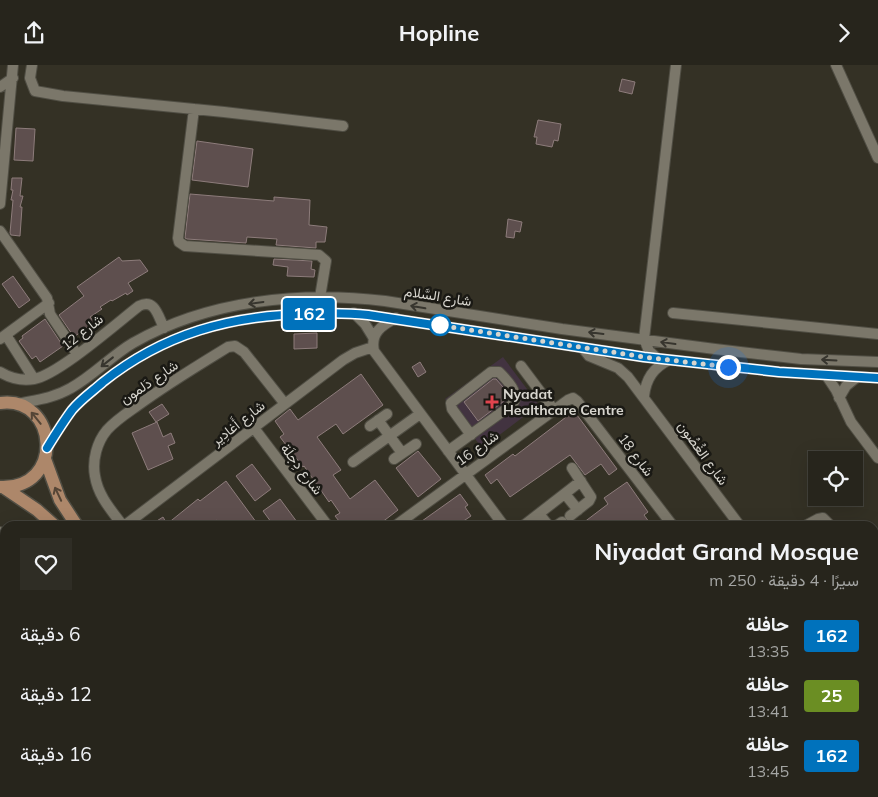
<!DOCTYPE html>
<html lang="ar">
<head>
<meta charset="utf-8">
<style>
	:root { --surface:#27251c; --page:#2f2d25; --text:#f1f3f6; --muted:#a4a5a3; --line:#43423b }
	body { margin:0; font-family:Mulish,Vazirmatn,sans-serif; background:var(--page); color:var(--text); direction:rtl; height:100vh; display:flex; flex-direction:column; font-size:19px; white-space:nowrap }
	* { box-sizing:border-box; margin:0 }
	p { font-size:16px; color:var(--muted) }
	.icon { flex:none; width:28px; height:28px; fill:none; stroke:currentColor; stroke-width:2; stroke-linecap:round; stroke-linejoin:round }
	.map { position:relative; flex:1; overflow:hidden; direction:ltr }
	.side { position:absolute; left:0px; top:456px; width:879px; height:276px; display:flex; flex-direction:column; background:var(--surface); border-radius:15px 15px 0 0; box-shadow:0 5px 20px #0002,0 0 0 1px var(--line); direction:rtl }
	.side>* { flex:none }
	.badge { padding:0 10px; border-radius:4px; font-size:18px; line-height:32px }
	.fabs { position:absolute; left:808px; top:386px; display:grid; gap:10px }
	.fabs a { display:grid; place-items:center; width:55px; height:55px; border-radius:0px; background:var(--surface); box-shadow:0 5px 20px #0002,0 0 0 1px var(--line); font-size:25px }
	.you { position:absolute; width:25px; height:25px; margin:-12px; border:4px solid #fff; border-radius:50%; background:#1a73e8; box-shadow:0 0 0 8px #1a73e833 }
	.map>.badge { position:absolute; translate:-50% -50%; box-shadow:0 0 0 2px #fff }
	.round { display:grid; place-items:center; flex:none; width:52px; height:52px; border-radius:0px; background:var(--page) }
	.summary { display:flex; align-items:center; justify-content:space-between; height:85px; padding:0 20px }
	h1 { font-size:24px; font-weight:700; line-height:38px }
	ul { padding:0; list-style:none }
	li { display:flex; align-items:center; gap:15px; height:60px; padding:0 20px }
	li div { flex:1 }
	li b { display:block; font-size:19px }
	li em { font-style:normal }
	li .badge { min-width:55px; font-weight:700; text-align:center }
	header { display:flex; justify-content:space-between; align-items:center; height:65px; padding:0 20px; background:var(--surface); font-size:22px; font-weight:700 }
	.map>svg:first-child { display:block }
</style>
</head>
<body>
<header><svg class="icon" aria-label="forward" viewBox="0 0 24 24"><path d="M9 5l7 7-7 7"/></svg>Hopline<svg class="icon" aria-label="share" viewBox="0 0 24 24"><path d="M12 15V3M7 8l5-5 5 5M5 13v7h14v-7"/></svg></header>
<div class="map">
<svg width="878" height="732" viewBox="0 0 878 732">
	<rect width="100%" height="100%" fill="#343125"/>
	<path fill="#423340" d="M503,292L539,340L482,383L445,334Z"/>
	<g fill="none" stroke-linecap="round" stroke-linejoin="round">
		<path stroke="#405756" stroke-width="2.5" d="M874,609L878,607
			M663,732L670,728"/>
	</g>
	<path fill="#5e4f4e" stroke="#8d7c7b" d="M622,14L635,17L632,29L619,26Z
		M538,55L561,59L558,76L554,75L552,82L536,79L537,72H534Z
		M16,63L35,64L33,96L14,95Z
		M197,76L253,84L248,122L192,115Z
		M12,113H22L20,131H23L20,142H22L20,171L11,170L10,168L13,135H11L13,125H11Z
		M190,129L274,136V132L310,135L309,160L327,162L325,177H316V183L276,180L277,174L247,172L246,178L187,174L185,173Z
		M508,154L522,157L520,167L515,166L514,173L506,172Z
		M119,192L122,196L140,195L148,206L128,218L133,226L127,230L126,228L112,236L111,235L100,242L102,244L90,252L94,257L74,272L59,250L84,231L77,222Z
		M274,194L312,196L311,204L315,205L314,212L287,211L288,202L273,200Z
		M13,211L30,235L19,243L2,219Z
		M45,254L63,281L40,297L36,291L32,294L19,276L23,273L22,271Z
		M317,268V283L294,284V269Z
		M420,297L426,307L418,312L412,302Z
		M361,309L383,340L343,369L336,359L317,372L341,405L333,410L350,434L375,415L398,445L377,461H351L349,459L343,461L335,451L340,448L331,435L329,437L304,401L303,402L280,372L284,369L275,356L290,344L298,355Z
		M493,314H496L503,322L508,333L478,356L464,337Z
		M162,339L169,349L156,357L149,347Z
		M574,346L617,404L609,410L601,399L585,410L570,390L510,432L497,414L491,419L485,410L513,389L515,391Z
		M157,357L163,372L171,368L175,378L168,381L173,394L148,405L132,368Z
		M418,386L441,414L418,432L396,403Z
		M252,399L271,424L255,436L236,411Z
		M226,416L259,461H222L217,455L209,461H149L163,452L167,459L198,434L200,436Z
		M627,417L648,447L644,450L652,461H579L608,439L604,433Z
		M460,429L468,440L465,442L471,451L456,461H415Z
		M280,434L300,461H274L263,446Z"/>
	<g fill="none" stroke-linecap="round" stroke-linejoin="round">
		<g stroke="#504e44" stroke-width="12">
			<path id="minor" d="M32,0L30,13L35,26L63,31L224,47L343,61
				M836,0L878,93
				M0,22L13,13
				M194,44L178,173L179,177L185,181L319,190L326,196L320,232
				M0,139L13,0
				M0,166L47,233L50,249L77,289
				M354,248L365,259L373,272
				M673,248L878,269
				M396,253C382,260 370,268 374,286L504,461
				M6,270L34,314
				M0,274L49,238
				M582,282L589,291L618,303L628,312L740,461
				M658,294L649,286L644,274L676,0
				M521,301L554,345
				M0,307C10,313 22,316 34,314C58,310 117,258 139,241C155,233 158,251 164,263
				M826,310L836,325L851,357L878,393
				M644,331C646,314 653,303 669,295
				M839,333L846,321L857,312
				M17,339C36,335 54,333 71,323C93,311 111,291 133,278C208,235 301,226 385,236L562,264L715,284L801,294L878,297
				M378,355L402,388
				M370,361L387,349
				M254,363L328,461
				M47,383C55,370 63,357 72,345C81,334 93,326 103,317C163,269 231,250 307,249C328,248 348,248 368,250L644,292L779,307L878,313
				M448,386L513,339C520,328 507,315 499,307H491L451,338L452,344L471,370
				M394,394L416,379
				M353,397L420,349
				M565,429L578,445
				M539,449L549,461
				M570,451L589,436L591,432L572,403
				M123,461C112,446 98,431 95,411C92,395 97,377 107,365C116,355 127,348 137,341C167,319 197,301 228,282L235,281L244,287L285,339
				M124,461L343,295L355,288L373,282
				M395,461L568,335L573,333L577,336L673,461
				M523,461L581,416
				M556,461L562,457
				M805,461L818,454L823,453L831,461
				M0,467L5,470
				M5,543L2,549L5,553
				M874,557L878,554
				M0,563L5,566
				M0,641L5,647
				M0,721L5,715
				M110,728L116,732
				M323,728L326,732
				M528,728L531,732
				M193,732L197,728
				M403,732L409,728
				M573,732L581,728"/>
		</g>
		<g stroke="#504e44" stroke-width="15">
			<path id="major" d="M0,338C58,330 66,425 0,422
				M45,394L60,435L77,461
				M3,422L37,445L55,461
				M254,728L258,732
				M277,728L280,732"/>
		</g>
		<path stroke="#77756b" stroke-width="1" stroke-dasharray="1 4" stroke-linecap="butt" d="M874,576L878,573
			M874,630L878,627
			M616,732L624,728
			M702,732L709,728"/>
		<use href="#minor" stroke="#7b776a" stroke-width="10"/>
		<use href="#major" stroke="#ad876a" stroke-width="12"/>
	</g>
	<defs><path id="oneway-shaft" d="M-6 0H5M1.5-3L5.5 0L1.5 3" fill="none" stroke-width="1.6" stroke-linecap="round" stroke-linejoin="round" transform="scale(1.25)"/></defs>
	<g stroke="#37352e">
		<use href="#oneway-shaft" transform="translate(256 238) rotate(172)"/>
		<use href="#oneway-shaft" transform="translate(418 242) rotate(-170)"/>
		<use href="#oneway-shaft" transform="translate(596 268) rotate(-173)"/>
		<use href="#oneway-shaft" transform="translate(668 278) rotate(-172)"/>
		<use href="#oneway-shaft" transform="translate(829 295) rotate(-177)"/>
		<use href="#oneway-shaft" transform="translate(107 297) rotate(142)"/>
	</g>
	<g stroke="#554536">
		<use href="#oneway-shaft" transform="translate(36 353) rotate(-129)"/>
		<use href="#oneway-shaft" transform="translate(58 429) rotate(-115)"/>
	</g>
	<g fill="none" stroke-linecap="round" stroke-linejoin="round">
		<g stroke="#fff" stroke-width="11">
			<path id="line" d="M47,383C55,370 63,357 72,345C81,334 93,326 103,317C163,269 231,250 307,249C328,248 348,248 368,250L644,292L779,307L878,313"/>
		</g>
		<use href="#line" stroke="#0072bc" stroke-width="8"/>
		<path stroke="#d7d5ce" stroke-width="5" stroke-dasharray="0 9" d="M440,260H438L644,292L728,302"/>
	</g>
	<circle fill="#fff" stroke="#0072bc" stroke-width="2.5" cx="440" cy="260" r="10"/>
	<path fill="#e0444e" stroke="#1a1914" stroke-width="2" d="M489.5 329.5h5v5h5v5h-5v5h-5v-5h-5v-5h5z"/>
	<g text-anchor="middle" stroke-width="5" stroke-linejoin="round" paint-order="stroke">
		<g font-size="14" fill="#d7d5ce" stroke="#1a1914">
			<text transform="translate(438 231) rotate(9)" y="5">شارع السَّلام</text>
			<text transform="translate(82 267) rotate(-38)" y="5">شارع 12</text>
			<text transform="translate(149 317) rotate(-34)" y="5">شارع دَلمون</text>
			<text transform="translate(238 358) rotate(-38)" y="5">شارع أَغادِير</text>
			<text transform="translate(477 383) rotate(-36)" y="5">شارع 16</text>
			<text transform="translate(703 388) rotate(54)" y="5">شارع الغُصُون</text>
			<text transform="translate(636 390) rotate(53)" y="5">شارع 18</text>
			<text transform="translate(302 404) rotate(53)" y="5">شارع دِجلَة</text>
		</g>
		<g font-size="14" font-weight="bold" fill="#d7d5ce" stroke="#1a1914" text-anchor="start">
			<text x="503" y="334">Nyadat<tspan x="503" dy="16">Healthcare Centre</tspan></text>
		</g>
	</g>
</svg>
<div class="fabs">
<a><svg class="icon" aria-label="locate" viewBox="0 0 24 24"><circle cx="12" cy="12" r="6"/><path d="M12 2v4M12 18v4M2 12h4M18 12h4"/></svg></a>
</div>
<div class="you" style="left:728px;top:302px"></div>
<b class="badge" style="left:309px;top:249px;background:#0072bc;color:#fff">162</b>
<section class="side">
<div class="summary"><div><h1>Niyadat Grand Mosque</h1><p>سيرًا · 4 دقيقة · 250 m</p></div><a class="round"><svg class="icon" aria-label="heart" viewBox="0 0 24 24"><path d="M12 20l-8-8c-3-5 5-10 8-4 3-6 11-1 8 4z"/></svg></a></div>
<ul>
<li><span class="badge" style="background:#0072bc;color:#fff">162</span><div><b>حافلة</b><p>13:35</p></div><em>6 دقيقة</em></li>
<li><span class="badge" style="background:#6b8e23;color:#fff">25</span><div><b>حافلة</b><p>13:41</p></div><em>12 دقيقة</em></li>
<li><span class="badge" style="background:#0072bc;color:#fff">162</span><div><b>حافلة</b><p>13:45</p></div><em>16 دقيقة</em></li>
</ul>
</section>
</div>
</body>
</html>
